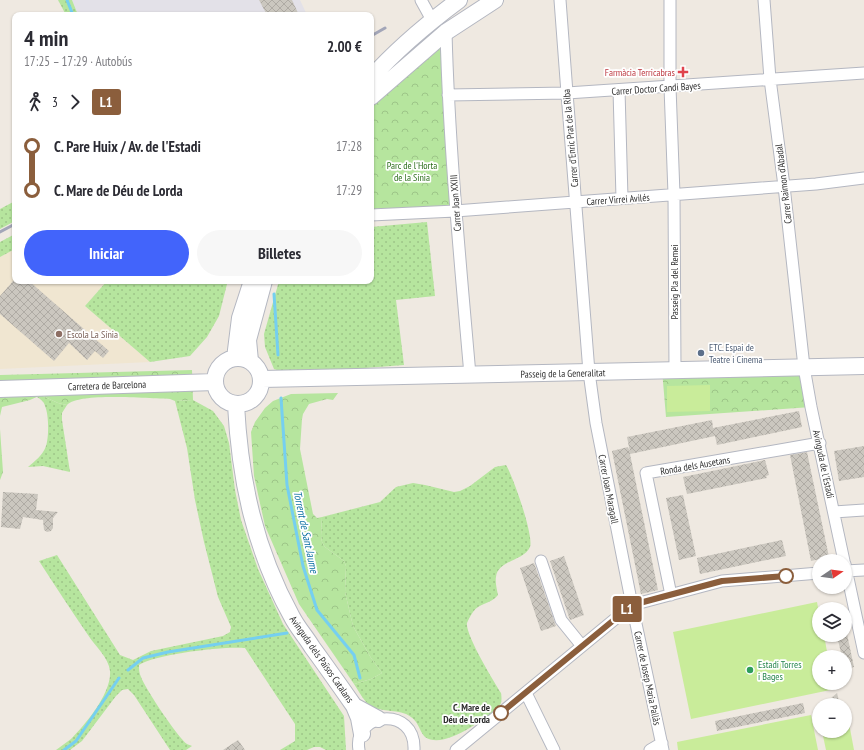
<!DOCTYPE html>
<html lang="es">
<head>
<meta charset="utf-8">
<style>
	:root { --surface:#fff; --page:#f7f7f7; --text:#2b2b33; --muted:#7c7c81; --accent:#4264fb }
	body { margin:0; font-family:"PT Sans Narrow",sans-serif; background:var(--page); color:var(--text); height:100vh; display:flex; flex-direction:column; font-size:15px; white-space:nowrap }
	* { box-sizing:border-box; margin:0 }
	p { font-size:13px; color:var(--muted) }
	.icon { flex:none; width:22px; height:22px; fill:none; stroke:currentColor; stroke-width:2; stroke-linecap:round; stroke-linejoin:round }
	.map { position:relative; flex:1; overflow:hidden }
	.details { position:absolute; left:12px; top:12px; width:362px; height:272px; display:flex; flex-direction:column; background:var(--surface); border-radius:8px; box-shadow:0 1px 3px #0004 }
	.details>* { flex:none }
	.badge { padding:0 8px; border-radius:3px; font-size:14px; line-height:26px }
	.needle { width:26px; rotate:77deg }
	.buttons { position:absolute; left:812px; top:554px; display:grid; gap:8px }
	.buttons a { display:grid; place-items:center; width:40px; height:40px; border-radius:50%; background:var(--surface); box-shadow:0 1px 3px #0004; font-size:20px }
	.map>.badge { position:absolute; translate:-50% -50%; box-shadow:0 0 0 2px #fff }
	.legs { display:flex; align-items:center; gap:6px; height:44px; padding:0 12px; font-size:13px }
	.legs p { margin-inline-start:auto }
	.head { display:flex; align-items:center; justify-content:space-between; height:68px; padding:0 12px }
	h1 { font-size:22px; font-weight:600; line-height:30px }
	.primary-button { display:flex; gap:8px; margin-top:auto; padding:8px 12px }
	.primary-button a { flex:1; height:46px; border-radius:24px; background:var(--accent); color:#fff; font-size:16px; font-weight:600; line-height:46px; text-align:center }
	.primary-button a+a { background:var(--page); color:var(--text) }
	ul { padding:0 12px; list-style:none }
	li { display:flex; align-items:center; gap:14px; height:44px; font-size:15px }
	li i { display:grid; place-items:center; width:6px; height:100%; margin:0 5px; background:currentColor }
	li i::after { content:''; width:10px; height:10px; margin:-5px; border:3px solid; border-radius:50%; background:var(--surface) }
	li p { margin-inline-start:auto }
	li:first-child i { background:linear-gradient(#0000 50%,currentColor 0) }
	li:last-child i { background:linear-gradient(currentColor 50%,#0000 0) }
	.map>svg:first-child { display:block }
</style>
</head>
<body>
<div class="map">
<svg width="864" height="750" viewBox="0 0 864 750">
	<defs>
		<pattern id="grass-dots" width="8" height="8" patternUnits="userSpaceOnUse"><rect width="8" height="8" fill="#b6e59e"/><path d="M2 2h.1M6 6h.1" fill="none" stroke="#9dc588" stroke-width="1.8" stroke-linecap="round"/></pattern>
		<pattern id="forest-crowns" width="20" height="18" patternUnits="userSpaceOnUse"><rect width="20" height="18" fill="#b6e59e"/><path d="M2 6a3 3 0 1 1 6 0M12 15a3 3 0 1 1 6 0" fill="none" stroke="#9dc588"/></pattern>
		<pattern id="building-cross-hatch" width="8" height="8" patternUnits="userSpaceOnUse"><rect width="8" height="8" fill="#cbc7bf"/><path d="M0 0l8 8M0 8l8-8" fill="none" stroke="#afaba4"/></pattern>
	</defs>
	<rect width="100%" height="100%" fill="#efe9e1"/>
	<path fill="#e3e1e8" d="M72,0H300L307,15H78Z"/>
	<path fill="#f0e6d1" d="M15,249V281H107L85,306L150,362L0,369V257Z"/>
	<path fill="url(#grass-dots)" d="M58,0H72L78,15H66Z
		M15,201V221L0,229V209Z
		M427,222L435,296L396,300L404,365L288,374L274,369L265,347L264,334L279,281H371V227Z
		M15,234V249L0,257V242Z
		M107,281H224L227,284L219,316L207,337L190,356L150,362L85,306Z
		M41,395L58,403L67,405L62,413V420L70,472L43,466L28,467C35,461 43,455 46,446C49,437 49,415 45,406C44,401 40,399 37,397Z
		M193,400L213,411L224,426L229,443L235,490L241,520L258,569L283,624L344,716L346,750H326L320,747H314L307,750H280L295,741V724L245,648C225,646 155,654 139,665C139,669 139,673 141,677C145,688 178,738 187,744C188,745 191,745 192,746L186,750H170L134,695L128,689L122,690L116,696L82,741L70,750H56C61,746 66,743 71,739C85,725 112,693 110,671C109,658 95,646 88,635C71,610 55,586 39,561L57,555L120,655L133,660L151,651L223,636L230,632L231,627L218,597L204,542L195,500L187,448L175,401Z
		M506,465C513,476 534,536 530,547C524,561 498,560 496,577C495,582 497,590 498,595C491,604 479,603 473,612C471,615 468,620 467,623C465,634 494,682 501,693C502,700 502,704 497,709C482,720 444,750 425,737C418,729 419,720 406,714C394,709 376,713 366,702C361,696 358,690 354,684L371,679L382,673L371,658L353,626L345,592L346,566L344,561L325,547L322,542L321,536L322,517L380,502L396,487L413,483L425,485L454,492L460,491L470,486L495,467Z"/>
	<path fill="url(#forest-crowns)" d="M446,32L455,211L371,215V97Z
		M804,367L811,407L666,417L662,370Z
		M192,370L193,400L175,401L170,399C149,399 80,392 67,405L58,403L41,395L30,400L2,407L0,416V375Z
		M338,393L333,400L327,399L309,404L303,414L302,419L300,449L313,514L317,518L322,517L321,536L322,542L325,547L344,561L346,566L345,592L353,626L371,658L382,673L371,679L354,684L299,604L265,526L254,476L251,432L255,422L265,408L273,401L291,394Z
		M0,429L3,472L0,480Z"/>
	<path fill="#c9ec9a" d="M710,385V411L667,412V386Z
		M817,602L819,613V635H824L828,657H819V683H834L835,689L691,719L673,632Z
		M811,715L818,750H678L677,742Z
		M845,718H848L854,750H826L822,731H845Z"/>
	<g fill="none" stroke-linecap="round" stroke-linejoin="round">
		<path stroke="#75cff0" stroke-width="3" d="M67,0L73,15
			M274,294L278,355
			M281,398L287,485L303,566L317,610L354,655L360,678
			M128,670L143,658L168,652L287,633
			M64,750L76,741L119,678"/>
	</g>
	<path fill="url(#building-cross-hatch)" d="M259,0H292L299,15H267Z
		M13,281H29L109,351L103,358L95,351L87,360L69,343L54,361L0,314V296Z
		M799,411L802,427L717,445L715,436L630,454L658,590L641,594L612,451L628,447L630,452L627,437L712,420L713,428Z
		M864,446V477L839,481L834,451Z
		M807,452L829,557L811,561L790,455Z
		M765,460L769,475L766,476L767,478L687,494L683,477Z
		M3,492L38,494L36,510L58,512L53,518V528L51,531L47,532L44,530L43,520L23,517L20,529L1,527Z
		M683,495L696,556L679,560L666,498Z
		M782,540L786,556L700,574L697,558Z
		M564,556L584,615L570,620L550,561Z
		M534,563L556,626L541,631L520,568Z
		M845,634H847L854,667L845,669V657H842L837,636Z
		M837,693L840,705H823Z
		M803,703L805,713L717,731L715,721Z
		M238,740L245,750H223Z"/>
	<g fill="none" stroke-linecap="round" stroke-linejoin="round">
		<g stroke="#b4b7c1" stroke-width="13">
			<path id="street" d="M421,0L432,20
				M560,0L567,93L589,372L596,423L632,605L663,750
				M670,0V87L674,194L675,370
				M764,0L770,79L784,186L804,367L811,407L844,561
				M446,32C449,146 460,260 470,375
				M619,90L622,198
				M448,95L567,93L864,73
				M371,215L455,211L816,184L864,178
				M834,512L864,510
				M541,561L561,620L582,646
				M845,564L864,653
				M845,571L864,570
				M671,595L646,473L820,443
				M526,693L554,750
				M359,750C352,712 416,705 414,750
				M456,750L632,605L722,581L819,573
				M650,750L662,743"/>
		</g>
		<g stroke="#b4b7c1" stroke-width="18">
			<path id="secondary" d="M371,78C397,49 428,23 459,0
				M371,97L446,32L495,0
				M215 381a23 23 0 1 1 46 0a23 23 0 1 1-46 0Z
				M235,358L240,318L252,281
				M250,361L248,340L264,281
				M262,379L864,366
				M0,389L215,382
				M236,405C240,481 255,550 292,617C297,627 306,637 312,647C326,666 340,686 354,706L359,718L362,734
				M354,706L378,719"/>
		</g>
		<use href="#street" stroke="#fff" stroke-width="11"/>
		<use href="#secondary" stroke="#fff" stroke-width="16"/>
		<path stroke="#a3a6b8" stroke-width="3" d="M371,36L385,28
			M0,232L15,224"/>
	</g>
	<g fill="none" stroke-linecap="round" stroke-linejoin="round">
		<g stroke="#fff" stroke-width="9">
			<path id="line-1" d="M501,713L632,605L722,581L786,576"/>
		</g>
		<use href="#line-1" stroke="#8b5e3c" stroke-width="6"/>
	</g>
	<path fill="#e0444e" stroke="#fff" stroke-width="1.5" d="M681 66h4v4h4v4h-4v4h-4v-4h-4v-4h4z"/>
	<circle fill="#8d6e63" stroke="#fff" stroke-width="1.5" cx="59" cy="334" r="4"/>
	<circle fill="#5c6f8a" stroke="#fff" stroke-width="1.5" cx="701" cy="353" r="4"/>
	<g fill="#fff" stroke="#8b5e3c" stroke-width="2">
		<circle cx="786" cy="576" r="7"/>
		<circle cx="501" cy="713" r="7"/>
	</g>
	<circle fill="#2e9e5b" stroke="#fff" stroke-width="1.5" cx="750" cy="670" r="4"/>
	<g text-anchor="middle" stroke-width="3.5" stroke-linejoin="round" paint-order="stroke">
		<g font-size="10" fill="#be3a42" stroke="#fff" text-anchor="end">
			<text x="675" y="76">Farmàcia Terricabras</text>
		</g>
		<g font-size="10" fill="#2e2e2e" stroke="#fff">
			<text transform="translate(656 88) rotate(-4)" y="4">Carrer Doctor Candi Bayes</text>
			<text transform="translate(570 138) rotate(-95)" y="4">Carrer d'Enric Prat de la Riba</text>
			<text transform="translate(783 184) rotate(-97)" y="4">Carrer Raimon d'Abadal</text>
			<text transform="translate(618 199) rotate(-4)" y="4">Carrer Virrei Avilés</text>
			<text transform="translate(455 203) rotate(-94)" y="4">Carrer Joan XXIII</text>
			<text transform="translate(674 282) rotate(-90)" y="4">Passeig Pla del Remei</text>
			<text transform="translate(563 373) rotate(-1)" y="4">Passeig de la Generalitat</text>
			<text transform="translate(107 385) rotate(-2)" y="4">Carretera de Barcelona</text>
			<text transform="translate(824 464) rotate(78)" y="4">Avinguda de l'Estadi</text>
			<text transform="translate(695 465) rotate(-10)" y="4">Ronda dels Ausetans</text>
			<text transform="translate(609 489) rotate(79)" y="4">Carrer Joan Maragall</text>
			<text transform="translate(322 659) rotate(55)" y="4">Avinguda dels Països Catalans</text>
			<text transform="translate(648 678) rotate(78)" y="4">Carrer de Josep Maria Pallàs</text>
		</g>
		<g font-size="10" fill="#2c6e1b" stroke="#fff">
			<text x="412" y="169">Parc de l'Horta<tspan x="412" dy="12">de la Sínia</tspan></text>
		</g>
		<g font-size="10" fill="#785e54" stroke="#fff" text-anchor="start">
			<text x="67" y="338">Escola La Sínia</text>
		</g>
		<g font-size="10" fill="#4e5e75" stroke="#fff" text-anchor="start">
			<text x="709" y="351">ETC. Espai de<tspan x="709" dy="12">Teatre i Cinema</tspan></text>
		</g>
		<g font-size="10" fill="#27864d" stroke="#fff" text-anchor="start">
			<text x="758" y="668">Estadi Torres<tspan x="758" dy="12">i Bages</tspan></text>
		</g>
		<g font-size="10" font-weight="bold" fill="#2e2e2e" stroke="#fff" text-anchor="end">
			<text x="490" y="711">C. Mare de<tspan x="490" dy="12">Déu de Lorda</tspan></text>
		</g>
		<g font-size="11" font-style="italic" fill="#0d6fa3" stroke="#fff">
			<text transform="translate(306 532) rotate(78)" y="4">Torrent de Sant Jaume</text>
		</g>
	</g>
</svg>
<div class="buttons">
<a><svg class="needle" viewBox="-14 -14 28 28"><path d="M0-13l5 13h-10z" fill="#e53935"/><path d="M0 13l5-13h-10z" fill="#7c7c81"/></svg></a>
<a><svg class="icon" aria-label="layers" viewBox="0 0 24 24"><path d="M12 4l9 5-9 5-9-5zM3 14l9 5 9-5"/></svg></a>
<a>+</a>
<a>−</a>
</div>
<b class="badge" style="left:627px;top:609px;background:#8b5e3c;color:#fff">L1</b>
<section class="details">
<div class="head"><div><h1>4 min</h1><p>17:25 – 17:29 · Autobús</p></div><b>2.00 €</b></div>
<div class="legs"><svg class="icon" aria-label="walk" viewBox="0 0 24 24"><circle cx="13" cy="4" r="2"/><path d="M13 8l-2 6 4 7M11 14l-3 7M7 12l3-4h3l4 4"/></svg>3<svg class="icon" aria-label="forward" viewBox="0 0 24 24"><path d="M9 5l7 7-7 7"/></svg><b class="badge" style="background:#8b5e3c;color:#fff">L1</b></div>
<ul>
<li><i style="color:#8b5e3c"></i><b>C. Pare Huix / Av. de l'Estadi</b><p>17:28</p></li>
<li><i style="color:#8b5e3c"></i><b>C. Mare de Déu de Lorda</b><p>17:29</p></li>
</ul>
<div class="primary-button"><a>Iniciar</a><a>Billetes</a></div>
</section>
</div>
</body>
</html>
